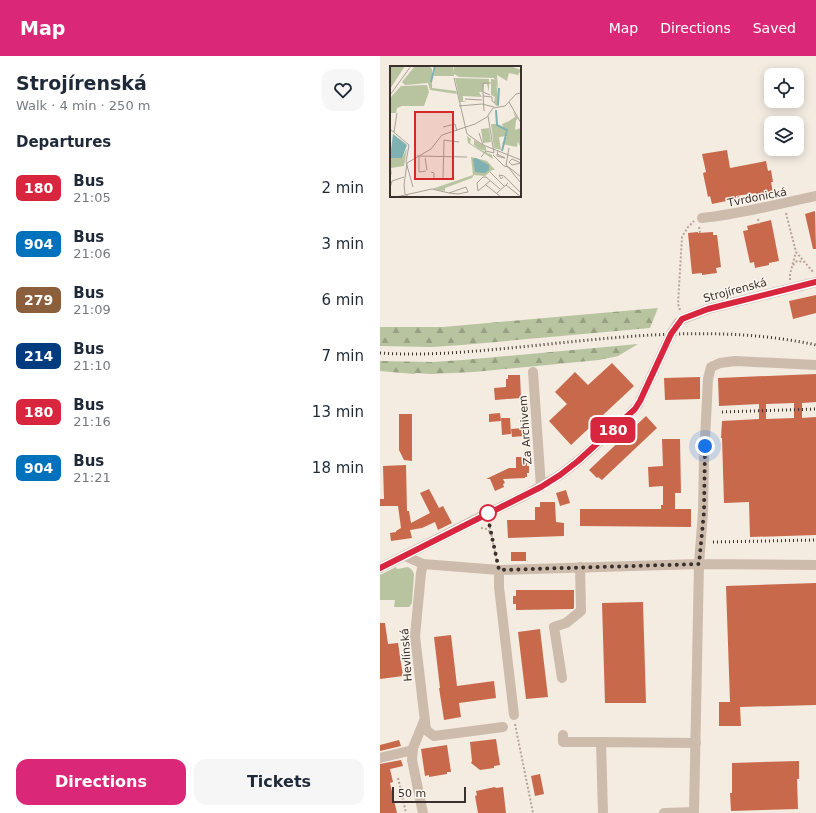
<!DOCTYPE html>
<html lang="en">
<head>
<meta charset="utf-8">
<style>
	:root { --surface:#fff; --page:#f6f6f7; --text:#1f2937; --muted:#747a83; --accent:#db2777 }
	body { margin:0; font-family:"DejaVu Sans",sans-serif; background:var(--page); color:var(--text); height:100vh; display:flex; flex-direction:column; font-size:15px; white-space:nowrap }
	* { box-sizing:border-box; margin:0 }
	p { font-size:13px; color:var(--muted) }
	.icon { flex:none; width:22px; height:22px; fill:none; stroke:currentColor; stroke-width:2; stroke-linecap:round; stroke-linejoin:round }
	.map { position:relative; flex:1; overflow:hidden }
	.details { display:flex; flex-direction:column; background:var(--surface); width:380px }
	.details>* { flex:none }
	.badge { padding:0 8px; border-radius:6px; font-size:14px; line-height:26px }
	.fabs { position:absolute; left:384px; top:12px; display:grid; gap:8px }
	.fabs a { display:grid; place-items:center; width:40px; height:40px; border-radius:8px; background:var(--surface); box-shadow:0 2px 10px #0003; font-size:20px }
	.scale { position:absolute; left:12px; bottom:10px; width:74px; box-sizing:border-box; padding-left:4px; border:2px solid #3b302b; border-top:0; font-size:11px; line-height:14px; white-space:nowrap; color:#3b302b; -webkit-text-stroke:3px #fbf5ee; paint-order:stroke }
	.you { position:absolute; width:20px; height:20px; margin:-10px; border:3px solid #fff; border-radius:50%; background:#1a73e8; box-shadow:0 0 0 6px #1a73e833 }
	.map>.badge { position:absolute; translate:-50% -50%; box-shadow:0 0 0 2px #fff }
	h2 { padding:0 16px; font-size:15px; line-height:36px }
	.round { display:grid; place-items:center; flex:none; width:42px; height:42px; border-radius:12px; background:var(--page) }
	.summary { display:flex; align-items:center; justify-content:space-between; height:68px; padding:0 16px }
	h1 { font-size:19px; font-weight:600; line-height:30px }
	.primary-button { display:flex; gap:8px; margin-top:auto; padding:8px 16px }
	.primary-button a { flex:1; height:46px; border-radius:12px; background:var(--accent); color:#fff; font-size:16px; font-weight:600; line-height:46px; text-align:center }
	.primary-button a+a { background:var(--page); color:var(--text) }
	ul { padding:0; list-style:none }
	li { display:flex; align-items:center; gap:12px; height:56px; padding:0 16px }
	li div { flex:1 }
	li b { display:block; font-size:15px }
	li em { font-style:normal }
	li .badge { min-width:44px; font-weight:700; text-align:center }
	header { display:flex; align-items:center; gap:24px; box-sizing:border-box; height:56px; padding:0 20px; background:var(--accent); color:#fff }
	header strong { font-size:19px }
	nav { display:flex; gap:22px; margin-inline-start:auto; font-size:14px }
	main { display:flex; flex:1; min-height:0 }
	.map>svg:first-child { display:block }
</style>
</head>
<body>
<header>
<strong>Map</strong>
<nav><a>Map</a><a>Directions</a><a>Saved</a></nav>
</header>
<main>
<section class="details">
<div class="summary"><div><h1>Strojírenská</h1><p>Walk · 4 min · 250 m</p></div><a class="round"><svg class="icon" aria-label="heart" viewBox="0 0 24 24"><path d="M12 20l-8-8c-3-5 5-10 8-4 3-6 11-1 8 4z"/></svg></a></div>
<h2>Departures</h2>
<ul>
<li><span class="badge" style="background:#d7263d;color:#fff">180</span><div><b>Bus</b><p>21:05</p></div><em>2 min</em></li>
<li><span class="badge" style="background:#0072bc;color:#fff">904</span><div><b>Bus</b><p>21:06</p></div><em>3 min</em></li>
<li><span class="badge" style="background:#8b5e3c;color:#fff">279</span><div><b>Bus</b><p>21:09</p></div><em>6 min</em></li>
<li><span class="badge" style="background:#003b80;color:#fff">214</span><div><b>Bus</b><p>21:10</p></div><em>7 min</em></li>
<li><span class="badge" style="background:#d7263d;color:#fff">180</span><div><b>Bus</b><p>21:16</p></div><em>13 min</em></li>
<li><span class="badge" style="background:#0072bc;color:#fff">904</span><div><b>Bus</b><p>21:21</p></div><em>18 min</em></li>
</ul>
<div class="primary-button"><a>Directions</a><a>Tickets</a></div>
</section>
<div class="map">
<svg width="436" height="757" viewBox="0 0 436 757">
	<defs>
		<pattern id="forest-firs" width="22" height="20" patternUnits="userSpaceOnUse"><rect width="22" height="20" fill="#b8c4a0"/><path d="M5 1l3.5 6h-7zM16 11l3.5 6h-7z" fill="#97a083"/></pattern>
	</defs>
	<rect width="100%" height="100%" fill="#f4ebe1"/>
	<path fill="#b8c4a0" d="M16,511L17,513L28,511L32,514L34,518L32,547L29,551H14L15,544H0V519Z"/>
	<path fill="url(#forest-firs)" d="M278,252L270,272L82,289L51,291L0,290V271H63Z
		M258,288L238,300L219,304L94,316L51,318L36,317L34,318L0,315V305L52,306L83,304Z"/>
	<path fill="#c8694b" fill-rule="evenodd" d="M347,94L350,112L386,105L388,115L391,114L393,126H391L393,137L377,140L376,137L356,140V143L332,148L330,140L328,141L323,117L326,116L322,98Z
		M435,155L436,193H433L425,158Z
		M391,164L399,205L389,207V209L375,212L374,206L370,207L363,175L368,174L367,170Z
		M318,176V177L333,176V179H337L341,211L336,212L337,217L322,219V217L312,218L308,177Z
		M436,239V257L413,263L409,245Z
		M232,307L254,330L191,389L169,365L187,348L175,336L195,316L208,329Z
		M436,318V346L422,347V362L436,361V479L370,481L369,446L344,447L342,382H341L342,365L379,363V348L339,350L338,322ZM414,347V362L386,363V348Z
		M128,319H140L141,342L115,344L114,332L126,331V323H128Z
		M320,321V343L285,344L284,322Z
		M120,357L121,365L109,366V358Z
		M19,358H32V405L24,404L19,394Z
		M266,360L277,372L224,422L222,424L218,421L217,422L209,414Z
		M121,362H130L131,378L122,379Z
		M143,372L144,380L132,381L131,373Z
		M282,383H300L301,437H295V453H311V471L200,470V453H281V449H283V430L269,431L268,411L283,410Z
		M136,401H147V410H149V417H147V421H145V422L123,423L125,427L123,428L124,431L115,435L110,423H106L129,412H136Z
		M26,409L27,455H29L31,467L50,457L40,437L49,433L59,452L63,450L72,467L58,474L55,466L42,472L30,474L32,482L11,485L10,477L16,476V475L21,472L18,450H0V443H4L3,410Z
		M186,434L190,447L180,450L176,437Z
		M160,446H175L176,466L184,467V480L128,482L127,464H155V451H160Z
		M131,496H146V505H131Z
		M436,527V649L360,651L361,670H339V646H350L346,530Z
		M136,534H194V552L193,553L136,554V548H133V540H136Z
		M263,546L266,647H225L222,547Z
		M0,567H5L8,588L18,587L23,620L0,623Z
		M160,573L168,641L146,643L138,576Z
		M71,579L77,630L114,625L116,642L79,647L81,661L64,664L59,632H60L54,581Z
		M116,683L120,709L114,710V712L100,714L91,707L92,705L90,686Z
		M19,684L21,690L0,695V689Z
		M67,689L71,716H67V718L49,721V719L45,720L41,693Z
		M21,704L23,710L10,713L13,726L10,727L17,757H0V708Z
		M419,705V723H417L418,753L351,755L350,737H352V707Z
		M160,718L164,738L155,740L151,720Z
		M115,731L116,732L123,731L126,757H98L95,740L97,739L96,735Z"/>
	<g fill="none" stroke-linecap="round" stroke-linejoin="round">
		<path stroke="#b9a596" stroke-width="2" stroke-dasharray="2 2" stroke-linecap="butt" d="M358,140L359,147
			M406,157L416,196L434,217
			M378,163L379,168
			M319,171L320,177
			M413,209L417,205L424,206
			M410,224V218L416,196
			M300,254L298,248L302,181L308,171L314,165
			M109,467L117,506
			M101,472L107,473L111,477
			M135,668L153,757
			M18,722L26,757"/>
		<path stroke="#cdbbac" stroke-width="10" d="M322,162C361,158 398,148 436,140
			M153,316L161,431
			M25,500L43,508L119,514L319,508L436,509
			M43,508L41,517L35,580L46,674L54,680L123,671
			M0,512L106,458L142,441L180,419L198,405L248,360L258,349L291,278L298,267L303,263L328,253L436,226
			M119,514V531L134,659
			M182,622L174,571L186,567L201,555L200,511
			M183,679V686H221L223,757
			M221,686L316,687
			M0,702L33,694
			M43,757L32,704L33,692L44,665
			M284,757L314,756L319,508L323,456L324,404L328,323L331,311L340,307L355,305L436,309"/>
		<path stroke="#3b302b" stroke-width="3" stroke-dasharray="1 3" stroke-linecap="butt" d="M0,297C44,300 87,296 130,292C232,282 335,267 436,289
			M342,356L436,353
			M333,486L436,484"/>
	</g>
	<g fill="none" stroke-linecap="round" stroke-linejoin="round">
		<g stroke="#fff" stroke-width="9">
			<path id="line" d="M0,512L161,431L180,419L198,405L255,353L260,345L291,278L302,263L328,253L436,226"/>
		</g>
		<use href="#line" stroke="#d7263d" stroke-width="6"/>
		<path stroke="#3b302b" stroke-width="4" stroke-dasharray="0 7.2" d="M108,457L106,458L109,467L119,514L319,508L324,456L325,390"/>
	</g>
	<circle fill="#fff" stroke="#d7263d" stroke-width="2" cx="108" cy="457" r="8"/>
	<g text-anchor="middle" stroke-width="3" stroke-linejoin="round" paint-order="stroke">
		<g font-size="11" fill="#3b302b" stroke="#fbf5ee">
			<text transform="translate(377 141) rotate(-11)" y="4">Tvrdonická</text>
			<text transform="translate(355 234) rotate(-15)" y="4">Strojírenská</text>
			<text transform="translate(145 374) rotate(-94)" y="4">Za Archivem</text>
			<text transform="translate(26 599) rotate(-94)" y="4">Hevlínská</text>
		</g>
	</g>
	<g transform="translate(10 10)">
		<rect width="131" height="131" fill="#f4ebe1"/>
		<path d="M0,0H15L0,23ZM25,0H39L42,3V22L66,25L67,28L40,24L38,17L15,19L12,16ZM45,0H63L64,6V0H120L131,4L128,9L119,7L117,15L107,9L108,23L104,12L69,11L64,8V10H44ZM65,12L99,13V26L97,18H94L93,26H89L92,31L73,30V35L77,36H70ZM37,19L39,26L34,40H12L7,42L6,47H0V32L11,20ZM123,45L128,53L126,54L125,64L131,62L130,80L119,59V55L125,51ZM101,58H106L116,64L117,70L109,71L111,84L104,82ZM99,62L101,76L93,77L91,63ZM77,70L81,73L80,77L89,83L84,79V74L96,81V85L89,83L102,89L103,93L78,77ZM17,82L14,100L1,102L2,108L0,109V92H12ZM81,91L97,95L105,104H102L95,110L84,109L82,112L55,122V125L42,123L83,109Z" fill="#b8c4a0"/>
		<path d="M101,13L106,14L109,40H106L104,36L105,31L101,29ZM119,55L128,73L127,81L112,78L117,70L112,58Z" fill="#b8c4a0"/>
		<path d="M3,68L17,79L12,92H0ZM86,92L99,99V104L95,107L85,106L83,93Z" fill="#7fb0b2"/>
		<path fill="none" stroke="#7fb0b2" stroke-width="2" d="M41,16L45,0M108,39L109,22M106,44L107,59L117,64L112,85"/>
		<path fill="none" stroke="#aaa098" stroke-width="1" d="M64,12L77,68L93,79L131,94M93,26V17H101M0,29L21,0M93,30L102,31V35L105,37M75,33L92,34M119,36L131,57M69,40L92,38L104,41M94,45L93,26L100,29M53,61L65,58L67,65M0,63L19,79L16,96L23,121M4,66L7,47M89,67L93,79M119,82L116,99L131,111M107,88L115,92L107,90V89L108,85M103,89L114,100L118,101M27,90L77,91M29,91V106L36,105M91,91L96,85L104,87L98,50M35,92L37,104M131,97L122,93L119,96L122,99L131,97M118,101L130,116M41,106L44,107V113H53L54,74L69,76M100,106L115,121M113,111L111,113L109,109L114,110L131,127M100,115L88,125L87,117L93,111H96L110,123M96,119L111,131M116,119L131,131M0,122L2,115L14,111M107,127L118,117M6,131L42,123L59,127L68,128L78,126L76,121L59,127M19,131L15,128L14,119L17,97L41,83L52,69L85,58L97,51L103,42L115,40L126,28L131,27"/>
		<path fill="#d62828" fill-opacity="0.15" stroke="#d62828" stroke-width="2" d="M25,46H63V113H25Z"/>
		<rect width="131" height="131" fill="none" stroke="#3b302b" stroke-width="2"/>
	</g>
</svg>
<div class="fabs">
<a><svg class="icon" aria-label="locate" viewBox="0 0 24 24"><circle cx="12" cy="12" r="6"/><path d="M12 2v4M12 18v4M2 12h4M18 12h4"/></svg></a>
<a><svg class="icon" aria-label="layers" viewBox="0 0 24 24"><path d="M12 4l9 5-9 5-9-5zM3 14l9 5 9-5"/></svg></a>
</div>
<div class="scale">50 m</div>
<div class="you" style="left:325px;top:390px"></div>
<b class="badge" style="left:233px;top:374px;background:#d7263d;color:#fff">180</b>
</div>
</main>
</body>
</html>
